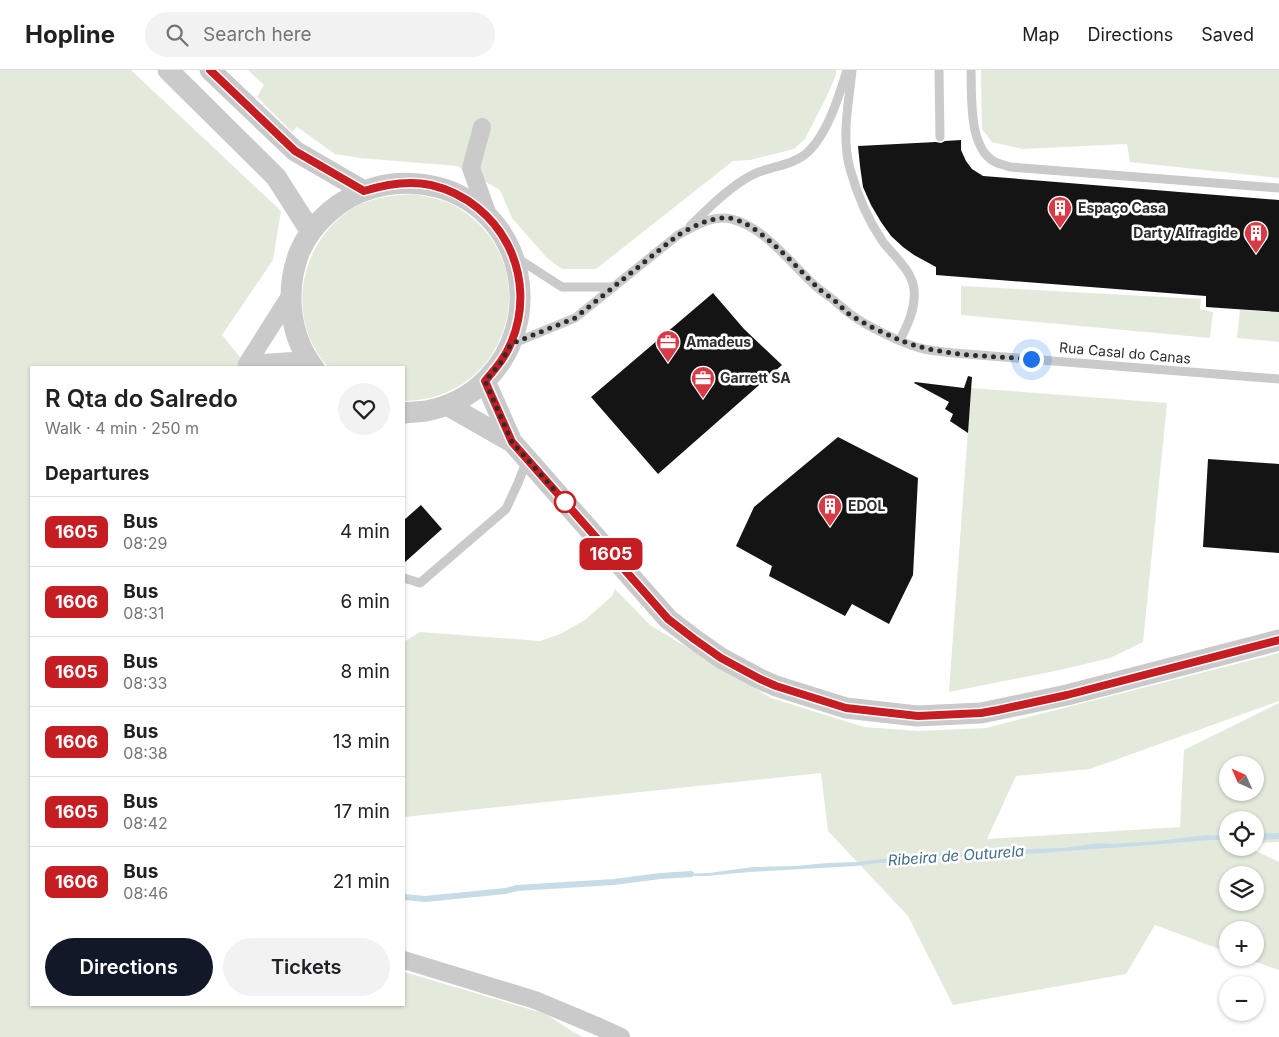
<!DOCTYPE html>
<html lang="en">
<head>
<meta charset="utf-8">
<style>
	:root { --surface:#fff; --page:#f2f2f2; --text:#202124; --muted:#757577; --line:#e0e0e0; --accent:#111827 }
	body { margin:0; font-family:Inter,sans-serif; background:var(--page); color:var(--text); height:100vh; display:flex; flex-direction:column; font-size:19px; white-space:nowrap }
	* { box-sizing:border-box; margin:0 }
	p { font-size:16px; color:var(--muted) }
	.icon { flex:none; width:28px; height:28px; fill:none; stroke:currentColor; stroke-width:2; stroke-linecap:round; stroke-linejoin:round }
	.map { position:relative; flex:1; overflow:hidden }
	.sheet { position:absolute; left:30px; top:296px; width:375px; height:640px; display:flex; flex-direction:column; background:var(--surface); border-radius:0px; box-shadow:0 1px 4px #0004 }
	.sheet>* { flex:none }
	.badge { padding:0 10px; border-radius:8px; font-size:18px; line-height:32px }
	.needle { width:32px; rotate:315deg }
	.buttons { position:absolute; left:1219px; top:686px; display:grid; gap:10px }
	.buttons a { display:grid; place-items:center; width:45px; height:45px; border-radius:50%; background:var(--surface); box-shadow:0 1px 4px #0004; font-size:25px }
	.you { position:absolute; width:25px; height:25px; margin:-12px; border:4px solid #fff; border-radius:50%; background:#1a73e8; box-shadow:0 0 0 8px #1a73e833 }
	.map>.badge { position:absolute; translate:-50% -50%; box-shadow:0 0 0 2px #fff }
	h2 { padding:0 15px; font-size:19px; line-height:45px }
	.round { display:grid; place-items:center; flex:none; width:52px; height:52px; border-radius:26px; background:var(--page) }
	.summary { display:flex; align-items:center; justify-content:space-between; height:85px; padding:0 15px }
	h1 { font-size:24px; font-weight:600; line-height:38px }
	.button { display:flex; gap:10px; margin-top:auto; padding:10px 15px }
	.button a { flex:1; height:58px; border-radius:30px; background:var(--accent); color:#fff; font-size:20px; font-weight:600; line-height:58px; text-align:center }
	.button a+a { background:var(--page); color:var(--text) }
	ul { padding:0; list-style:none }
	li { display:flex; align-items:center; gap:15px; height:70px; padding:0 15px; border-top:1px solid var(--line) }
	li div { flex:1 }
	li b { display:block; font-size:19px }
	li em { font-style:normal }
	li .badge { min-width:55px; font-weight:700; text-align:center }
	header { display:flex; align-items:center; gap:30px; box-sizing:border-box; height:70px; padding:0 25px; background:var(--surface); border-bottom:1px solid var(--line) }
	header strong { font-size:24px }
	nav { display:flex; gap:28px; margin-inline-start:auto; font-size:18px }
	.search { width:350px; height:45px; background:var(--page); display:flex; align-items:center; gap:12px; box-sizing:border-box; padding:0 18px; border-radius:28px; color:var(--muted); font-size:19px }
	.map>svg:first-child { display:block }
</style>
</head>
<body>
<header>
<strong>Hopline</strong>
<div class="search"><svg class="icon" aria-label="search" viewBox="0 0 24 24"><circle cx="10" cy="10" r="6"/><path d="M15 15l6 6"/></svg>Search here</div>
<nav><a>Map</a><a>Directions</a><a>Saved</a></nav>
</header>
<div class="map">
<svg width="1279" height="967" viewBox="0 0 1279 967">
	<rect width="100%" height="100%" fill="#fff"/>
	<path fill="#e3eadb" fill-rule="evenodd" d="M0,0H131L281,141L273,190L222,265L248,297L31,298V935H404V902L546,944L570,960L583,967H0Z
		M248,0H836V5L826,28L805,69L794,79L750,90L733,91L596,199H562L548,189L512,148L500,120L457,96L360,88L335,84L297,57L292,62L257,27L264,15Z
		M981,0H1279V108L1130,92L1127,74L1022,79L992,72L982,59Z
		M414,124C428,127 442,129 455,136C549,189 513,330 404,331V298H329C321,290 315,279 310,269C290,221 310,163 355,137C374,127 394,125 414,124Z
		M961,216L1201,229L1200,239L1213,242L1210,268L961,245Z
		M1240,240L1279,242V272L1237,268Z
		M971,318L1167,333L1143,572L1110,588L1060,600L949,622Z
		M615,519L650,555L771,628L864,657L918,661L986,658L1279,583V631L1090,699L1016,706L987,769L1180,757L1184,680L1279,633V772L1257,773L1255,777V750H1228V778H1255L1254,780L1279,792V900L1244,888H1255V860H1228L1227,882L1155,855L1126,904L953,935L908,846L828,761L821,703L404,747V572L420,562L540,571L560,564L585,550L612,526ZM1228,695H1255V722H1228ZM1228,805H1255V832H1228Z"/>
	<path fill="#c8dce8" d="M1206,765L1227,766V770H1208L1151,775L1014,785L997,784H983L966,787L944,786L905,793H877L857,796L749,802L707,806H696L684,804L709,803L753,797L795,796L827,793L857,792L881,789H892L936,783H968L998,779L1005,780L1063,778L1100,773L1111,774L1156,771Z"/>
	<g fill="none" stroke-linecap="round" stroke-linejoin="round">
		<path stroke="#c8dce8" stroke-width="6" d="M1255,767L1279,766
			M404,827L425,829L505,821L517,818L614,812L660,806L691,804"/>
	</g>
	<path fill="#141414" d="M961,70V80L966,91L972,99L983,106L1279,130V242L1206,237V226L936,205V197L914,185L903,177L891,166L881,152L871,135L863,117L860,96L858,76L936,72L941,73L945,71Z
		M713,223L744,259L782,295L658,404L591,327Z
		M968,306L972,307L968,363L950,351L953,344L945,339L949,332L914,313L915,312L964,318Z
		M838,367L918,408L913,505L889,554L852,534L845,546L769,506L772,496L736,476L754,437Z
		M1208,389L1279,394V483L1203,477Z
		M421,435L442,459L404,493V450Z"/>
	<g fill="none" stroke-linecap="round" stroke-linejoin="round">
		<path stroke="#cacaca" stroke-width="9" d="M852,0C849,33 841,66 850,99C857,124 868,150 883,172C894,186 912,201 914,219C916,238 908,254 900,270
			M939,0L940,67
			M971,0C972,26 968,78 995,92C999,94 1005,95 1010,97L1279,118
			M690,156C708,139 729,117 752,105C769,96 793,96 808,82C828,63 839,26 847,0
			M517,188L562,217H614
			M514,273L575,248L678,165C693,157 713,144 731,149C766,157 793,197 819,219C825,224 832,228 837,233C841,236 845,240 849,243C864,255 905,275 924,279C934,281 944,282 954,283L1279,309
			M404,508L420,513L506,439L518,413L527,390"/>
		<path stroke="#cacaca" stroke-width="18" d="M482,57L471,98L489,148
			M247,294L290,226
			M247,294L308,290
			M404,890L535,930L597,956L621,967"/>
		<path stroke="#cacaca" stroke-width="21" d="M168,0L276,107L311,162
			M210,0L295,81L364,121
			M314,298C289,266 285,221 299,183C312,152 341,127 373,118C397,111 420,112 444,119C525,146 545,251 486,310C470,326 448,337 426,341C419,342 411,342 404,343
			M485,311L512,372L668,549L694,569L721,588L760,609L776,616L846,638L917,646L981,643L1067,625L1279,570
			M447,335L512,372"/>
	</g>
	<g fill="none" stroke-linecap="round" stroke-linejoin="round">
		<g stroke="#fff" stroke-width="11">
			<path id="line" d="M210,0L295,81L364,121C386,114 408,110 431,115C502,132 539,207 511,273C505,288 495,299 485,311L512,372L668,549L694,569L721,588L760,609L776,616L846,638L918,646L981,643L998,640L1067,625L1279,570"/>
		</g>
		<use href="#line" stroke="#c61d23" stroke-width="8"/>
		<path stroke="#2d2d2d" stroke-width="5" stroke-dasharray="0 9" d="M565,432L512,372L485,311L500,294L511,274L575,248L678,165C693,157 709,147 728,148C756,150 796,197 817,217C822,222 829,226 835,231C840,235 844,240 849,244C864,254 883,263 900,270C937,286 990,286 1031,289"/>
	</g>
	<defs>
		<g id="building-pin" transform="scale(1.25)"><path d="M0 17L-7.5 6A9.5 9.5 0 1 1 7.5 6Z" fill="#d93a46" stroke="#fff"/><path d="M-4-6H4V6H1V3H-1V6H-4ZM-2.5-4.3h1.7v1.8h-1.7ZM.8-4.3h1.7v1.8H.8ZM-2.5-1h1.7V.8h-1.7ZM.8-1h1.7V.8H.8Z" fill="#fff"/></g>
		<g id="office-pin" transform="scale(1.25)"><path d="M0 17L-7.5 6A9.5 9.5 0 1 1 7.5 6Z" fill="#d93a46" stroke="#fff"/><path d="M-6-3h4V-5.5h4V-3h4V5H-6ZM-1-4.5V-3h2v-1.5ZM-6 0V1H6V0Z" fill="#fff"/></g>
	</defs>
	<g fill-rule="evenodd">
		<use href="#building-pin" x="1060" y="138"/>
		<use href="#building-pin" x="1256" y="163"/>
		<use href="#office-pin" x="668" y="272"/>
		<use href="#office-pin" x="703" y="308"/>
		<use href="#building-pin" x="830" y="436"/>
	</g>
	<circle fill="#fff" stroke="#c61d23" stroke-width="2.5" cx="565" cy="432" r="10"/>
	<g text-anchor="middle" stroke-width="5" stroke-linejoin="round" paint-order="stroke">
		<g font-size="14" font-weight="bold" fill="#2d2d2d" stroke="#fff" text-anchor="start">
			<text x="1078" y="143">Espaço Casa</text>
			<text x="1238" y="168" text-anchor="end">Darty Alfragide</text>
			<text x="686" y="277">Amadeus</text>
			<text x="720" y="313">Garrett SA</text>
			<text x="848" y="441">EDOL</text>
		</g>
		<g font-size="14" fill="#2d2d2d" stroke="#fff">
			<text transform="translate(1125 283) rotate(5)" y="5">Rua Casal do Canas</text>
		</g>
		<g font-size="15" font-style="italic" fill="#416d89" stroke="#fff">
			<text transform="translate(956 786) rotate(-4)" y="5">Ribeira de Outurela</text>
		</g>
	</g>
</svg>
<div class="buttons">
<a><svg class="needle" viewBox="-14 -14 28 28"><path d="M0-13l5 13h-10z" fill="#e53935"/><path d="M0 13l5-13h-10z" fill="#757577"/></svg></a>
<a><svg class="icon" aria-label="locate" viewBox="0 0 24 24"><circle cx="12" cy="12" r="6"/><path d="M12 2v4M12 18v4M2 12h4M18 12h4"/></svg></a>
<a><svg class="icon" aria-label="layers" viewBox="0 0 24 24"><path d="M12 4l9 5-9 5-9-5zM3 14l9 5 9-5"/></svg></a>
<a>+</a>
<a>−</a>
</div>
<div class="you" style="left:1031px;top:289px"></div>
<b class="badge" style="left:611px;top:484px;background:#c61d23;color:#fff">1605</b>
<section class="sheet">
<div class="summary"><div><h1>R Qta do Salredo</h1><p>Walk · 4 min · 250 m</p></div><a class="round"><svg class="icon" aria-label="heart" viewBox="0 0 24 24"><path d="M12 20l-8-8c-3-5 5-10 8-4 3-6 11-1 8 4z"/></svg></a></div>
<h2>Departures</h2>
<ul>
<li><span class="badge" style="background:#c61d23;color:#fff">1605</span><div><b>Bus</b><p>08:29</p></div><em>4 min</em></li>
<li><span class="badge" style="background:#c61d23;color:#fff">1606</span><div><b>Bus</b><p>08:31</p></div><em>6 min</em></li>
<li><span class="badge" style="background:#c61d23;color:#fff">1605</span><div><b>Bus</b><p>08:33</p></div><em>8 min</em></li>
<li><span class="badge" style="background:#c61d23;color:#fff">1606</span><div><b>Bus</b><p>08:38</p></div><em>13 min</em></li>
<li><span class="badge" style="background:#c61d23;color:#fff">1605</span><div><b>Bus</b><p>08:42</p></div><em>17 min</em></li>
<li><span class="badge" style="background:#c61d23;color:#fff">1606</span><div><b>Bus</b><p>08:46</p></div><em>21 min</em></li>
</ul>
<div class="button"><a>Directions</a><a>Tickets</a></div>
</section>
</div>
</body>
</html>
